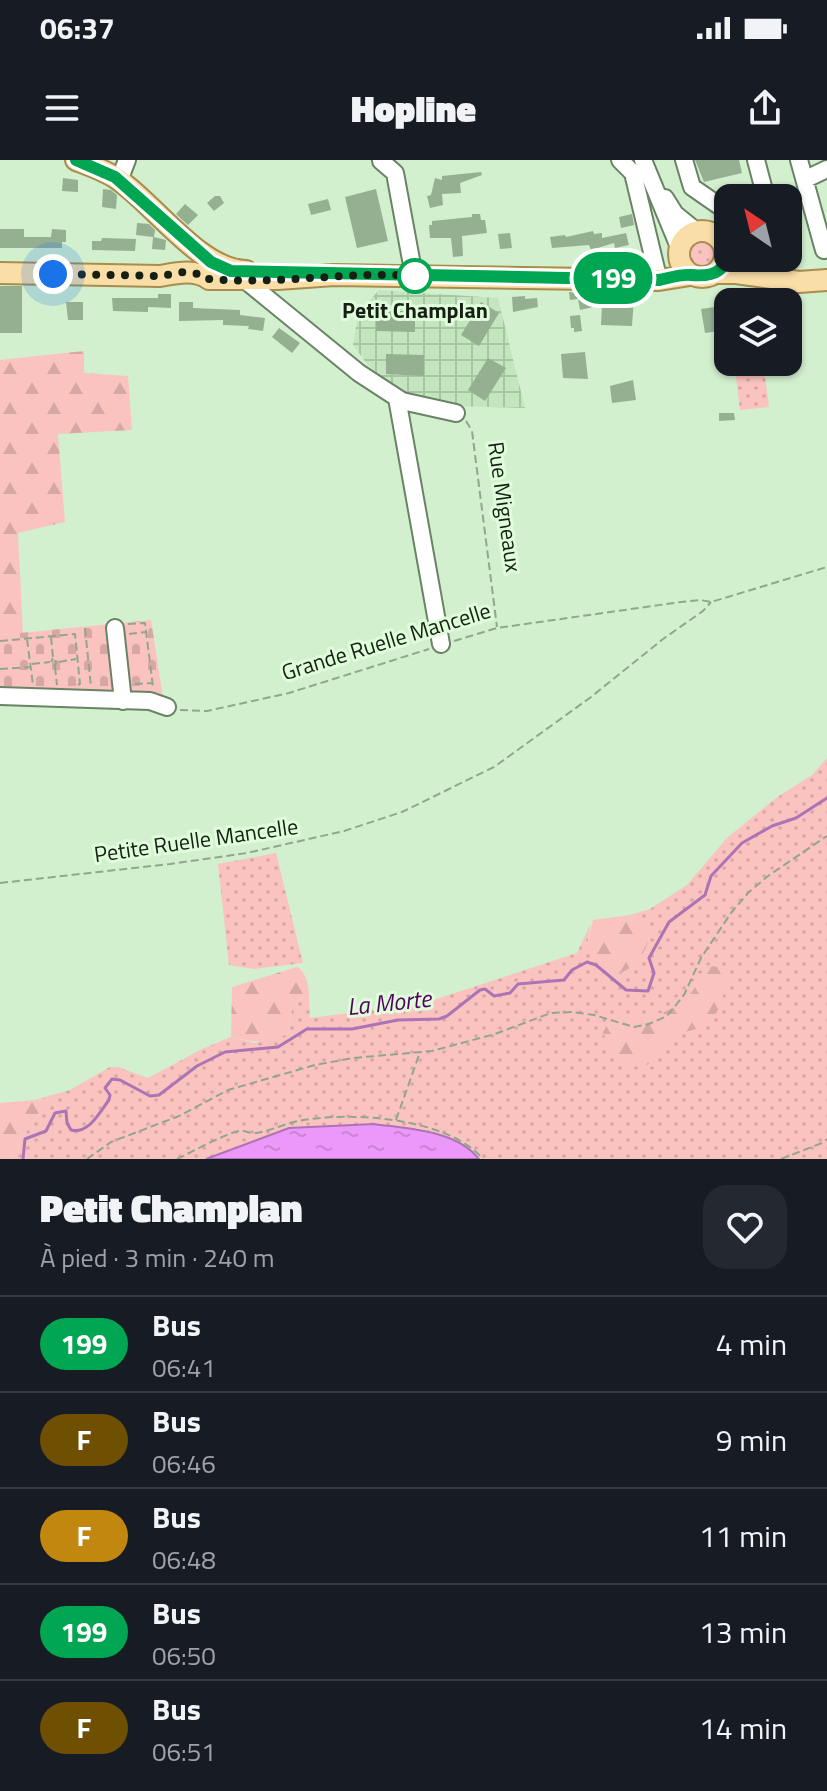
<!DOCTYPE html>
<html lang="fr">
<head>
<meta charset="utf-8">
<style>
	:root { --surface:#171b24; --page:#242831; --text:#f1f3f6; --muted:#9ea1a6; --line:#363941 }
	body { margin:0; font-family:"Titillium Web",sans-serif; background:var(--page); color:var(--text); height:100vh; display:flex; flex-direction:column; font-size:30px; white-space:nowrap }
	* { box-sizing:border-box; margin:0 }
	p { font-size:26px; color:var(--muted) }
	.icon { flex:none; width:44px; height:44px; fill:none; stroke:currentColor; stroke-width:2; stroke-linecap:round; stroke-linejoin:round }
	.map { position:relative; height:999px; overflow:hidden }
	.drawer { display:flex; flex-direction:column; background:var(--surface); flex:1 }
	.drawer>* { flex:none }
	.badge { padding:0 16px; border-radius:26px; font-size:28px; line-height:52px }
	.needle { width:52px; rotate:325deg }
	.fabs { position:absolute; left:714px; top:24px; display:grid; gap:16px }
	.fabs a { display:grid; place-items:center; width:88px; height:88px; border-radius:16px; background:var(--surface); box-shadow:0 2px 6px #0004; font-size:40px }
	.you { position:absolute; width:40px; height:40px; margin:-20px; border:6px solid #fff; border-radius:50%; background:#1a73e8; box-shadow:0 0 0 12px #1a73e833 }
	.map>.badge { position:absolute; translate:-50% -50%; box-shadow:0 0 0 4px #fff }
	.round { display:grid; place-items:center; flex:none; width:84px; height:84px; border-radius:24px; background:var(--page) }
	.summary { display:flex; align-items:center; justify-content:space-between; height:136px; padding:0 40px }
	h1 { font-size:38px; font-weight:800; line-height:60px }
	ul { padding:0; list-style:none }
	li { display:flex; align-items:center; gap:24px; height:96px; padding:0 40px; border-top:2px solid var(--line) }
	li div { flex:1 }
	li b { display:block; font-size:30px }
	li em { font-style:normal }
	li .badge { min-width:88px; font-weight:700; text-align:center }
	.status { display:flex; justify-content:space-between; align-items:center; height:56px; padding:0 40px; background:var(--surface); direction:ltr }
	.status svg { height:22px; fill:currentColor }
	header { display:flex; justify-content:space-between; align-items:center; height:104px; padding:0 40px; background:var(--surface); font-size:36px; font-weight:800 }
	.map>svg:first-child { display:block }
</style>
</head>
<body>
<div class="status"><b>06:37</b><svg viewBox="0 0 49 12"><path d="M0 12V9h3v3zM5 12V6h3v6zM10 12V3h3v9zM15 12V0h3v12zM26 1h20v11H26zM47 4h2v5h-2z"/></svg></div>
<header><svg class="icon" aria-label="menu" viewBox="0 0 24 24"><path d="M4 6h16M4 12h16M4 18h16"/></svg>Hopline<svg class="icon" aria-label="share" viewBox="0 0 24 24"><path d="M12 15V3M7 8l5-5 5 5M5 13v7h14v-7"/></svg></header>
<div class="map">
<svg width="827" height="999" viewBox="0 0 827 999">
	<defs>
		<pattern id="industrial-grid" width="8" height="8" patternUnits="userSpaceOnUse" patternTransform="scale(2)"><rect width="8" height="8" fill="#c4e6bf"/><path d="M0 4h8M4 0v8" fill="none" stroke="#a8c5a3"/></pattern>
		<pattern id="grass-dots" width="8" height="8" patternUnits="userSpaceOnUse" patternTransform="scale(2)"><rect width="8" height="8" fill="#fbc3c0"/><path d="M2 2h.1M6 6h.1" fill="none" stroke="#d6a7a4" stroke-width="1.8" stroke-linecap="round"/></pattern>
		<pattern id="forest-firs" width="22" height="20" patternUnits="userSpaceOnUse" patternTransform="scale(2)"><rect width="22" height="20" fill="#fbc3c0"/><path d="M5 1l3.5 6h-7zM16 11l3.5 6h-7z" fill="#d6a7a4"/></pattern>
		<pattern id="cemetery-stones" width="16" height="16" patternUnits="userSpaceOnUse" patternTransform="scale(2)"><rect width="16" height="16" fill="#fbc3c0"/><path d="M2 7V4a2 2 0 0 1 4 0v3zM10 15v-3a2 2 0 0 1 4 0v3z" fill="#d6a7a4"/></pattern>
		<pattern id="water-ripples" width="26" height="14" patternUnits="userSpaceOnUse" patternTransform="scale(2)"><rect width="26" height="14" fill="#ec98fa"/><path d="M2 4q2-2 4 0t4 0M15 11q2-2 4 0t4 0" fill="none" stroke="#ca83d5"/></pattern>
	</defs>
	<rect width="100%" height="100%" fill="#d2efce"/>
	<path fill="url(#industrial-grid)" d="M379,130L498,138L525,248L447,246L401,236L367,204L353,185L358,154Z"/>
	<path fill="url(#grass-dots)" d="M688 92a14 14 0 1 1 28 0a14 14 0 1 1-28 0Z
		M734,202H763L769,247L740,250Z
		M827,598V999H10L33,961L49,944L47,939L34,940L70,930L110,907H118L148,918L202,889L231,877L255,883L287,874L293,844L304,837L309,838L310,858L421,844L577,793L591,763L587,785L631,759L630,755L650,749L687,725L727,678L776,638L812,615Z
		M276,693L303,803L254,809L229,805L218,704Z"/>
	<path fill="url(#forest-firs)" d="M84,191V213L128,216L132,270L58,274L65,362L18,373L23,473L0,475V200Z
		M630,755L631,759L640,760L654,769C646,787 640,806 620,813L587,785L593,760Z
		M709,806L727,808C725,829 723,856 701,867C691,872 681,871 672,878C665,885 663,897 653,902C628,916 610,892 603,872L612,857C642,859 670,857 691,833C698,825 701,814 709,806Z
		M297,807C307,813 309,826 309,838L304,837L293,844L287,874C268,885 252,882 231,877L232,827Z
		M47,939L49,944L33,961L10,999H0V943Z"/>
	<path fill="url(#cemetery-stones)" d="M151,460L163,538L57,529L0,532V475Z"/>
	<path fill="url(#water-ripples)" stroke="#ac74b5" stroke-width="2" d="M374,964C409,969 456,970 479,999H206L289,968Z"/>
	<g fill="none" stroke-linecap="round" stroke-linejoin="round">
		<path stroke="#ac74b5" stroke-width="3" d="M23,999L25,979L46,971L55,953L66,951L67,963L71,970C89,974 99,953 109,940L110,935L105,928L112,919L120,920L150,936L159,935L197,906L225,892L278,887L307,869H352L398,860L439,859L447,856L480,830L485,829L494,836L510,833L518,824L564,820L572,810L587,802L596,805L626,830L648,831L654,813L649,798L669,762L705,735L711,716L742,683L772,666L796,658L827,638"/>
	</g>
	<path fill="#95b091" d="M695,0H739L742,13L704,22Z
		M481,12L482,15L460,23L461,33L442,34L443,45L430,48L427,36L431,35L435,18L442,20V16Z
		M63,18L78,20V32L62,31Z
		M103,29L111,30L117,35L116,49L102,47Z
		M376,29L388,81L357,88L345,37Z
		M215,36H220L224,43L214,51L207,43Z
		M328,39L331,50L311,55L308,44Z
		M185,44L198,55L188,65L176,54Z
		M472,54H480L481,60H485L487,73L462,76L463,96L453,97L451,78H430L429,65H432V61L472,57Z
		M632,54L634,65L621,68L619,57Z
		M137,63L149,64L155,70L154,77L166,80L165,90L152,89L153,77L136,75Z
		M0,69H24V77H51L52,69L66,70V82H62V88H0Z
		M593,71L594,74L602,73V78L626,73L629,85L615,88L614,83L591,90L589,85L552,88L550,77L565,75L566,77Z
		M510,73L512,88L500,89L498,74Z
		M102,78L136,79L135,91L92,90V81H101Z
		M0,126H22V173H0Z
		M569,132L634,138L632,166L601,165L602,145L580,150L578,139L570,140Z
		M158,134H171V148L148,147V152L113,151L112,138H158Z
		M525,136V139L537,138L538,147L513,152L512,137Z
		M66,142H83V160H68Z
		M179,142H193V148L240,150V155L265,158L263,171L248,169L249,166L223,165V160L179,161Z
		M481,142L499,153L479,186L461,175Z
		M715,147L718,171L705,173L701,149Z
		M376,151H415V172L376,171Z
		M580,155L582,171L574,172V168H571L570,156Z
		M279,168L300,183L292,193L272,177Z
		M585,192L588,219L563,218L561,194Z
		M386,194L424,195V216L386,214Z
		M488,198L506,208L485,241L468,230Z
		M633,220L636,240L612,243L610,226Z
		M719,253H734L735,260L719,261Z"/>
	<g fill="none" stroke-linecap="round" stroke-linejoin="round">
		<g stroke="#698365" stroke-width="20">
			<path id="minor" d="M620,0L633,13L657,113
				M643,0L679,87
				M684,0L692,27L728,52
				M756,0L766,38
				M799,0L824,90L827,89
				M381,1L395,13L414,116
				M806,19L827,9
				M119,21L127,0
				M665,38L675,54L696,71
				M245,120L359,213L402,241L456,253
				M397,238L441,484
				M115,468L123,541
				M0,536L150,541L167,547"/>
		</g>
		<g stroke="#a88d4e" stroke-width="24">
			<path id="major" d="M76,0C89,5 104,10 116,18C155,44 199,110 246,111
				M679 94a23 23 0 1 1 46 0a23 23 0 1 1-46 0Z
				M0,113L160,116C177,113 195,109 209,119H278L334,115L659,120L690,115
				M715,113H736L799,122L827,120"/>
		</g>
		<path stroke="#91a78d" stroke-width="2" stroke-dasharray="8 4" stroke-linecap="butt" d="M761,132L778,135
			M466,261L472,271L497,467
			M128,464L145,463L153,527
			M85,468L91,527
			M129,474L146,472
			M51,477L53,498L56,502L55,506L51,502L53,498
			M27,479L33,525
			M0,481L75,474L80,524L77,525
			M454,481L497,468L681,442L700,440L711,442L827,407
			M59,502L76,499
			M32,504L50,502
			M55,507L57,525
			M0,509L31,507
			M135,524L152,523
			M180,550L207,551L289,533L429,489
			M0,723L170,704L247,693L344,671L402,652L494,607L591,537L663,479L703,451L711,442
			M396,960L419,895
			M87,999L111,982L179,956L228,930L315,905L353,898L432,891L495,874L551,853L572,852L594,855L634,867L649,864L667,856L684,835L701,798L731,753L748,733L768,716L827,676
			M177,999C192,992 224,974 239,971C244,970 251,974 256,973C270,971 284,964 298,961C349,951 447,957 483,999
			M781,999L822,983L827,979"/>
		<use href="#minor" stroke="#fff" stroke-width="16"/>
		<use href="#major" stroke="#fadea8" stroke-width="20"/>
	</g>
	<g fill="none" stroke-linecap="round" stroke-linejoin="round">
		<g stroke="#fff" stroke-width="18">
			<path id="line" d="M76,0L115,17L211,102L231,111L659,120C669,118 681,114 691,115C713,117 731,112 723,84L728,89"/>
		</g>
		<use href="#line" stroke="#00a651" stroke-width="12"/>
		<path stroke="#151f13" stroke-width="8" stroke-dasharray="0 14.4" d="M53,114L160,116L184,112L205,115L209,119C278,125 347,111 415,116"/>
	</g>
	<circle fill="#fff" stroke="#00a651" stroke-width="4" cx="415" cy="116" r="16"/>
	<g text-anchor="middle" stroke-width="6" stroke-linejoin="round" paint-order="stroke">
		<g font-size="22" font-weight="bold" fill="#151f13" stroke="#e0fddb">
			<text x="415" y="158">Petit Champlan</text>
		</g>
		<g font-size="22" fill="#151f13" stroke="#e0fddb">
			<text transform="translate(505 347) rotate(82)" y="8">Rue Migneaux</text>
			<text transform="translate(386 481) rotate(-17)" y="8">Grande Ruelle Mancelle</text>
			<text transform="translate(196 680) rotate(-8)" y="8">Petite Ruelle Mancelle</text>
		</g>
		<g font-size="24" font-style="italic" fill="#53005e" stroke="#e0fddb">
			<text transform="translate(389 843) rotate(-6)" y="8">La Morte</text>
		</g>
	</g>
</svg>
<div class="fabs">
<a><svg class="needle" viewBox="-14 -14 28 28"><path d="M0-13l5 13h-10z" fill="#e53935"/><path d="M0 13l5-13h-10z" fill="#9ea1a6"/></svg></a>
<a><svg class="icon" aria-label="layers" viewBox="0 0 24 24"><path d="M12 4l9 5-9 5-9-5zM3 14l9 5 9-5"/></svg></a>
</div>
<div class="you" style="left:53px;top:114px"></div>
<b class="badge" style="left:613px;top:118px;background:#00a651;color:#fff">199</b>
</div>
<section class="drawer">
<div class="summary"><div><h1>Petit Champlan</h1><p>À pied · 3 min · 240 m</p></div><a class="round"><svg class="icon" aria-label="heart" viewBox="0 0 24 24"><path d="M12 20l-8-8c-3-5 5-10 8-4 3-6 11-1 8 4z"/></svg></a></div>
<ul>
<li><span class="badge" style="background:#00a651;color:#fff">199</span><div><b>Bus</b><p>06:41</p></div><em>4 min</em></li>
<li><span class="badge" style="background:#6f4f02;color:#fff">F</span><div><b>Bus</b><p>06:46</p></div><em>9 min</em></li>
<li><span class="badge" style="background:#c2870e;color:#fff">F</span><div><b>Bus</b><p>06:48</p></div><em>11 min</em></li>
<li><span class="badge" style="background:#00a651;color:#fff">199</span><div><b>Bus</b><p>06:50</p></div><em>13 min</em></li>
<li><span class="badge" style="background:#6f4f02;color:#fff">F</span><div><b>Bus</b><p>06:51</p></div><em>14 min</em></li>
</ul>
</section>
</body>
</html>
